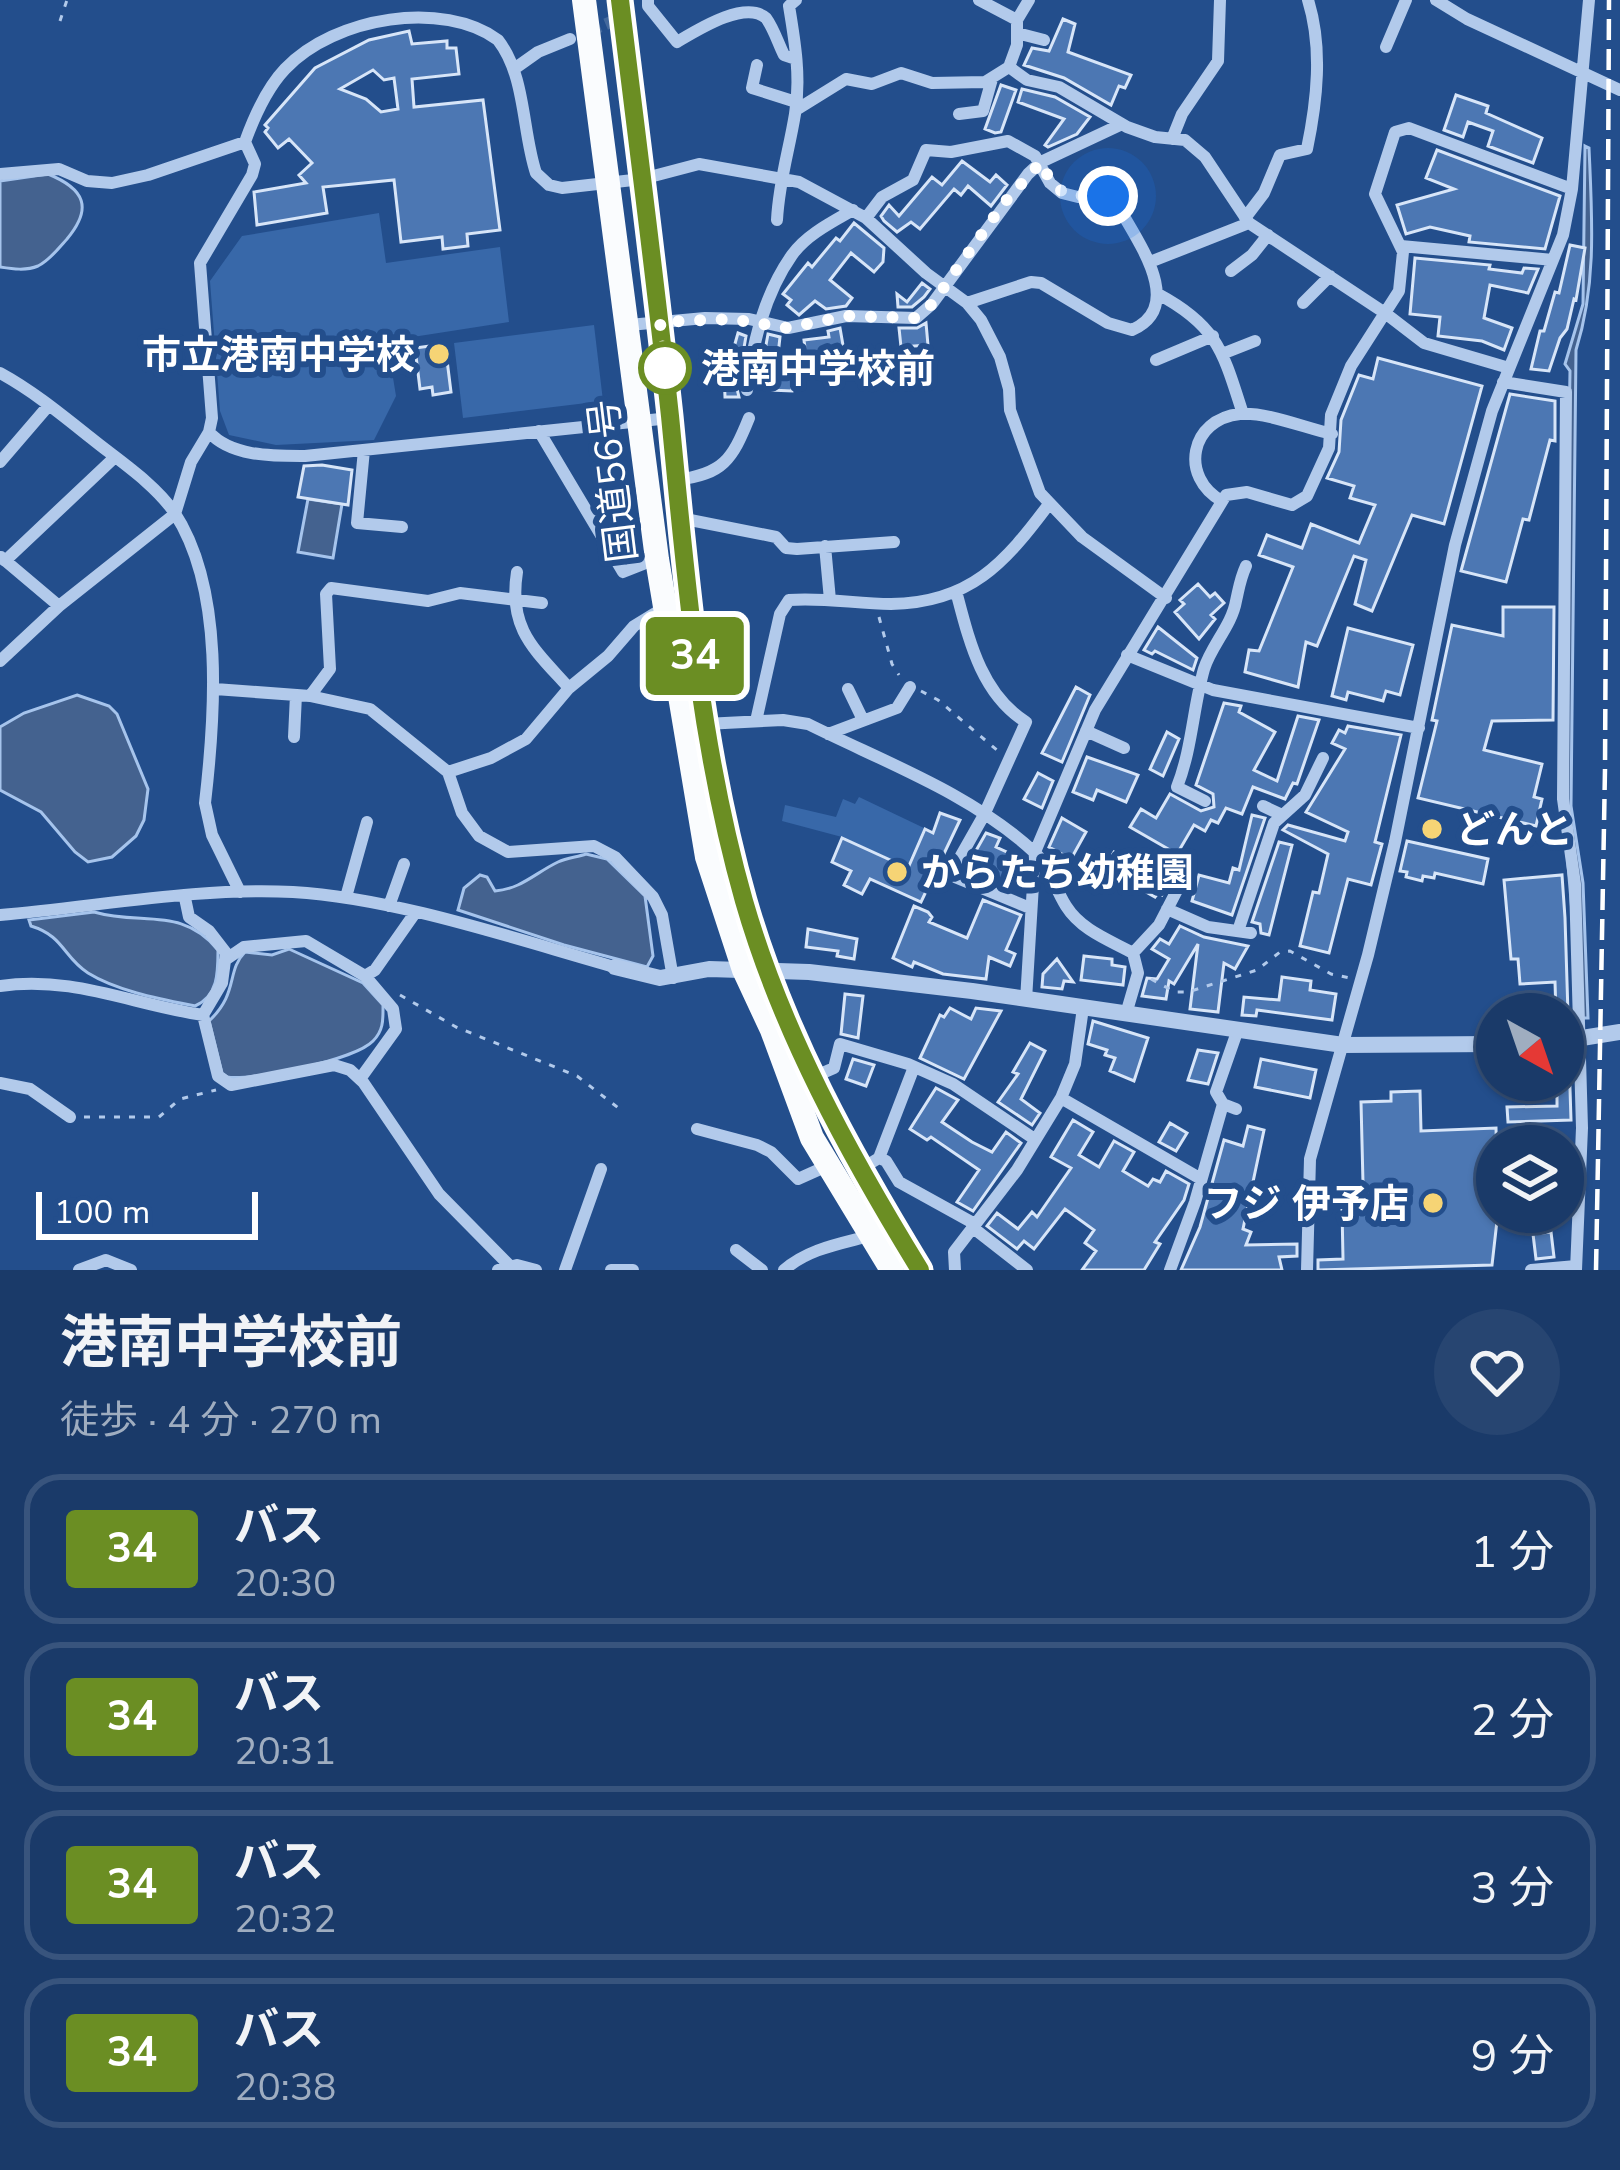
<!DOCTYPE html>
<html lang="ja">
<head>
<meta charset="utf-8">
<style>
	:root { --surface:#1a3a69; --page:#274571; --text:#f1f3f6; --muted:#9fadc0; --line:#38547d }
	body { margin:0; font-family:"Nunito Sans","Noto Sans JP",sans-serif; background:var(--page); color:var(--text); height:100vh; display:flex; flex-direction:column; font-size:45px; white-space:nowrap }
	* { box-sizing:border-box; margin:0 }
	p { font-size:39px; color:var(--muted) }
	.icon { flex:none; width:66px; height:66px; fill:none; stroke:currentColor; stroke-width:2; stroke-linecap:round; stroke-linejoin:round }
	.map { position:relative; height:1270px; overflow:hidden }
	.panel { display:flex; flex-direction:column; background:var(--surface); flex:1 }
	.panel>* { flex:none }
	.badge { padding:0 24px; border-radius:9px; font-size:42px; line-height:78px }
	.needle { width:78px; rotate:140deg }
	.controls { position:absolute; left:1476px; top:993px; display:grid; gap:24px }
	.controls a { display:grid; place-items:center; width:108px; height:108px; border-radius:50%; background:var(--surface); box-shadow:0 3px 9px #0004,0 0 0 3px var(--line); font-size:60px }
	.scale { position:absolute; left:36px; bottom:30px; width:222px; box-sizing:border-box; padding-left:12px; border:6px solid #fff; border-top:0; font-size:33px; line-height:42px; white-space:nowrap; color:#fff; -webkit-text-stroke:9px #234e8c; paint-order:stroke }
	.you { position:absolute; width:60px; height:60px; margin:-30px; border:9px solid #fff; border-radius:50%; background:#1a73e8; box-shadow:0 0 0 18px #1a73e833 }
	.map>.badge { position:absolute; translate:-50% -50%; box-shadow:0 0 0 6px #fff }
	.round { display:grid; place-items:center; flex:none; width:126px; height:126px; border-radius:63px; background:var(--page) }
	.summary { display:flex; align-items:center; justify-content:space-between; height:204px; padding:0 60px }
	h1 { font-size:57px; font-weight:700; line-height:90px }
	ul { padding:0; list-style:none }
	li { display:flex; align-items:center; gap:36px; height:150px; margin:0 24px 18px; padding:0 36px; border:6px solid var(--line); border-radius:36px }
	li div { flex:1 }
	li b { display:block; font-size:45px }
	li em { font-style:normal }
	li .badge { min-width:132px; font-weight:700; text-align:center }
	.map>svg:first-child { display:block }
</style>
</head>
<body>
<div class="map">
<svg width="1620" height="1270" viewBox="0 0 1620 1270">
	<rect width="100%" height="100%" fill="#234e8c"/>
	<path fill="#3868a9" d="M379,213L386,263L500,247L509,322L387,341L396,396L374,440L276,445L229,435L220,411L210,281L242,236Z
		M594,325L603,401L463,418L454,343Z
		M859,797L924,828L907,866L842,837L782,821L785,805L836,817L843,799L855,804Z"/>
	<path fill="#44628f" stroke="#a6c4ec" stroke-width="3" d="M1585,146L1589,148C1592,217 1597,283 1576,350L1571,806L1583,883L1588,1018H1581L1563,806L1570,371L1565,364L1583,304Z
		M48,174C85,189 93,208 67,239C59,248 50,260 38,266C26,271 13,269 0,267V181Z
		M308,499L342,504L333,558L298,552Z
		M77,695L109,706L117,714L148,789L144,820L136,836L112,857L88,862L75,852L41,812L0,790V727L24,713Z
		M586,854L607,859L645,896L653,956L647,967L564,945L458,910L464,888L480,875L487,877L495,891C521,889 535,873 558,862C567,858 577,857 586,854Z
		M94,912C142,926 182,906 218,950C218,973 218,996 195,1006C160,999 117,991 88,973C63,957 64,936 31,926L29,920Z
		M289,949L363,983L383,1005C383,1019 384,1030 373,1041C355,1060 253,1081 227,1077L222,1073L209,1021C239,993 226,971 245,952L272,955Z"/>
	<path fill="#4c77b3" stroke="#d7e5f8" stroke-width="3" fill-rule="evenodd" d="M1063,19L1075,24L1068,52L1131,75L1125,88L1119,86L1111,105L1064,78L1024,65L1032,48L1049,51Z
		M409,31L412,44L447,41V48H456L459,74L412,79L414,107L483,100L500,230L467,234L468,246L443,249L442,237L401,242L394,180L323,187L327,213L257,225L254,192L306,183L299,175L312,163L289,139L278,148L265,132L268,128L265,125L315,68L369,40ZM373,70L384,80L394,78L398,109L381,112L366,99L340,89Z
		M1001,85L1016,90L1001,132L995,133L985,129Z
		M1022,89L1055,97L1090,117L1077,134L1048,147L1045,145L1064,119L1018,102Z
		M1456,95L1488,106L1486,113L1542,138L1533,163L1488,146L1493,131L1468,122L1463,137L1444,130Z
		M1437,150L1560,196L1545,249L1469,242L1470,236L1430,227L1406,234L1397,205L1454,189L1426,178Z
		M962,161L990,182L996,175L1007,185L991,206L968,186L961,195L954,189L920,229L911,222L897,232L884,221L881,216L889,205L899,216L932,177L942,185Z
		M854,223L884,248L883,262L874,272L851,253L830,280L852,298L846,306L826,309L815,301L799,315L787,305L791,300L783,294L808,263L812,267L836,238L840,241Z
		M1570,245L1585,248L1576,300L1574,299L1567,329L1560,338L1549,371L1531,369L1540,331H1544L1555,292L1559,293Z
		M1415,258L1490,265L1489,269L1522,273L1524,268L1538,269L1528,293L1490,285L1484,318L1512,328L1504,350L1482,341L1438,336L1440,317L1410,314Z
		M922,283L930,289L924,297L912,307H898L897,294L907,302Z
		M926,323L928,345L901,347L899,328H917Z
		M840,328L844,351L806,356L804,340L829,337L828,331Z
		M738,333L746,336L737,389L739,397H725L724,372H727Z
		M768,334L780,337L777,364L793,365L792,391L770,390V383H759Z
		M445,344L451,392L433,395L432,387L420,389L415,348Z
		M1378,358L1482,386L1444,524L1412,515L1372,611L1355,604L1366,560L1354,556L1317,646L1306,642L1298,687L1245,672L1249,650L1259,651L1293,567L1259,555L1267,535L1302,548L1311,524L1359,543L1375,505L1350,498L1354,486L1327,478L1339,452L1341,420L1359,375L1373,379Z
		M1510,394L1555,401V441L1550,440L1529,520L1523,519L1506,582L1461,571Z
		M322,465L352,470L348,505L298,497L304,466Z
		M1198,584L1210,597L1215,593L1224,603L1211,615L1215,619L1199,639L1175,612L1184,604L1180,600Z
		M1503,607H1554L1553,720L1492,721L1484,750L1542,764L1534,797L1542,799L1536,826L1418,798L1437,721L1432,720L1452,625L1503,636Z
		M1158,627L1197,658L1193,670L1155,651L1152,654L1144,650Z
		M1348,628L1413,645L1400,695L1386,691L1383,701L1348,692L1346,700L1332,696Z
		M1076,687L1090,695L1062,762L1042,753Z
		M1224,703L1241,706L1239,712L1275,732L1254,770L1277,781L1298,716L1319,720L1297,784L1293,783L1285,799L1253,787L1242,814L1226,808L1218,823L1211,820L1205,831L1194,825L1177,854L1130,827L1141,809L1156,818L1170,794L1201,811L1214,807L1213,794L1196,785Z
		M1348,726L1401,735L1375,842L1382,844L1371,885L1348,879L1329,953L1300,946L1313,892L1319,893L1328,854L1283,830L1288,825L1345,841L1348,832L1306,812L1345,749L1332,743L1339,730L1345,733Z
		M1167,732L1179,739L1163,776L1150,769Z
		M1087,757L1138,775L1126,802L1097,790L1093,800L1073,792Z
		M1038,773L1053,781L1042,808L1024,799Z
		M940,813L960,820L921,902L870,879L862,894L844,885L851,871L832,862L842,838L908,868L925,829L933,833Z
		M1252,815L1265,818L1232,915L1192,901L1199,875L1229,883L1233,868L1239,870Z
		M1062,818L1086,832L1071,859L1049,847Z
		M986,833L1000,838L996,847L1024,860L1011,889L965,870Z
		M1407,841L1488,859L1483,884L1435,873L1434,878L1423,876L1422,881L1406,877L1407,872L1400,871Z
		M1279,842L1292,845L1269,935L1261,933L1260,924L1252,922Z
		M1114,852L1169,882L1162,895L1158,893L1155,897L1121,878L1117,885L1100,876Z
		M1562,875L1565,918L1568,1014H1556L1555,982L1520,984L1518,959H1511L1504,880Z
		M983,900L1021,915L1006,950L1015,954L1010,966L989,957L986,979L943,974L914,962L912,967L893,958L914,906L928,912L932,917L929,922L967,938Z
		M1180,926L1204,937L1248,946L1235,969L1224,963L1218,1012L1190,1009L1198,944L1174,984L1169,981L1166,999L1142,996L1147,978L1157,979L1169,959L1152,949L1160,939L1169,944Z
		M808,929L857,939L854,959L837,956L838,951L806,947Z
		M1084,956L1112,959V965L1125,967L1123,985L1081,980Z
		M1057,959L1073,982L1064,981L1062,989L1042,987L1043,974Z
		M1282,977L1311,981L1310,990L1336,994L1332,1020L1257,1010L1256,1016L1242,1015L1244,997L1279,1000Z
		M845,994L863,996L858,1038L841,1034Z
		M950,1008L971,1019L976,1008L1001,1011L964,1079L920,1058L940,1015L944,1017Z
		M1093,1021L1148,1038L1134,1081L1110,1071L1115,1058L1105,1055L1107,1050L1088,1044Z
		M1030,1043L1045,1051L1021,1099L1040,1113L1032,1125L998,1102L1018,1074L1013,1072Z
		M1198,1050L1218,1053L1208,1084L1188,1080Z
		M1563,1058H1569L1571,1120L1508,1122L1507,1107L1557,1106V1080H1563Z
		M853,1059L874,1065L866,1086L846,1079Z
		M1261,1059L1316,1070L1310,1098L1255,1087Z
		M936,1088L958,1100L942,1122L972,1142L992,1152L1006,1132L1021,1143L973,1211L957,1202L979,1170L931,1137L927,1140L910,1129Z
		M1420,1091L1421,1131L1496,1128L1498,1212L1492,1265L1318,1270V1260L1343,1259L1342,1209H1349L1348,1184L1363,1183L1361,1102L1391,1101V1092Z
		M1073,1120L1093,1132L1079,1155L1099,1167L1114,1141L1134,1152L1123,1171L1148,1186L1153,1179L1160,1182L1166,1171L1189,1184L1184,1200L1155,1242L1160,1244L1144,1270H1082L1096,1251L1085,1243L1094,1230L1065,1209L1034,1249L1024,1241L1017,1249L987,1226L997,1213L1018,1229L1032,1212L1037,1217L1071,1168L1051,1157Z
		M1170,1123L1187,1133L1176,1151L1159,1142Z
		M1248,1126L1264,1130L1243,1229L1251,1232L1246,1245L1297,1244V1256L1279,1257L1282,1270H1181L1200,1227L1224,1140L1243,1146Z
		M1551,1232L1554,1257L1536,1259L1533,1234Z"/>
	<g fill="none" stroke-linecap="round" stroke-linejoin="round">
		<path stroke="#44699d" stroke-width="12" stroke-dasharray="12 6" stroke-linecap="butt" d="M589,31L638,11"/>
		<path stroke="#b2caeb" stroke-width="3" stroke-dasharray="6 9" stroke-linecap="butt" d="M60,21L67,0
			M879,617L892,664L899,675
			M921,691L938,700L998,751
			M1151,979L1175,992H1188L1257,970L1280,952L1290,951L1331,974L1350,978
			M400,995L456,1027L577,1076L621,1110
			M84,1117H159L180,1099L216,1090"/>
		<path stroke="#b2caeb" stroke-width="12" d="M648,0V6L677,42C699,29 745,0 766,18C774,29 778,43 784,55L796,59
			M979,0L1017,20L1029,0
			M1436,0L1467,19L1620,90
			M1017,33L1044,40
			M1386,47L1406,0
			M757,65L752,88L796,102
			M1009,67L1027,80L1059,87L1127,127L1155,137L1185,140L1205,157L1249,223L1385,313L1424,343L1509,368
			M514,69L538,52L570,39
			M796,110L846,79L872,84L901,73L932,83L985,82L1009,67L1017,45V20
			M959,114L983,111L992,79
			M1172,139L1182,114L1218,61L1220,0
			M0,174L59,169L87,181L112,183L148,175L245,142
			M866,218L882,197L913,180L926,150L951,152L1008,141L1035,156L1050,183L1062,193L1078,197L1108,196L1116,202C1134,237 1188,305 1132,330L1108,323L1041,283L1031,282L967,303
			M1245,218L1264,193L1280,155L1307,149C1317,101 1323,48 1308,0
			M777,220C779,181 789,151 795,114C801,78 795,42 789,6L796,0
			M1401,246L1553,260
			M1150,262L1249,223
			M1231,271L1252,255L1268,235
			M1158,294C1218,326 1223,352 1243,414
			M1303,303L1330,276
			M629,325L705,318L749,319L788,328L846,316L916,318L932,304L1028,174L1041,162L1122,124
			M1222,354L1255,341
			M1156,360L1213,336
			M0,373C33,391 62,415 91,438C118,460 154,483 174,512C225,589 215,717 205,803L212,835L240,892
			M1503,382L1566,392L1563,799L1575,884L1582,1128L1576,1270
			M747,390C752,345 765,293 792,255C806,235 832,222 853,210
			M539,431L623,572L656,559
			M209,432C231,457 274,456 305,456L670,418
			M364,450L357,523L402,527
			M0,462L49,405
			M677,480C723,474 732,460 749,418
			M1222,501C1179,477 1190,419 1240,414C1267,412 1305,428 1332,434
			M680,518L776,537L786,548L797,549L894,542
			M825,546L830,600
			M1,557L59,606
			M5,561L114,458
			M517,572C508,629 534,649 569,688
			M956,591C969,640 981,694 1026,722L984,815L950,875L1030,908
			M1127,655L1213,690L1419,728
			M0,661L59,606L175,514L191,462L209,432L212,418L200,263L252,175L255,164L245,142C254,117 267,88 285,69C335,16 444,0 498,40C526,76 522,131 536,173L549,185L562,188L642,179L699,164L799,182L866,218L926,273L967,303L981,320L1000,357L1009,389L1010,410L1040,493L1082,537L1166,598
			M215,689L310,696L370,709L448,772L462,813L479,836L508,852L594,846L615,857L653,897L662,915L673,978
			M848,689L863,720
			M310,696L330,669L326,594L331,588L428,601L460,593L542,603
			M756,721L780,614L789,600C823,597 857,604 891,604C970,603 1005,563 1049,504
			M705,724L783,720L808,724C884,762 970,793 1033,851C1050,866 1054,887 1066,906C1081,930 1109,940 1133,953L1138,973L1126,1014
			M1086,731L1124,748
			M828,734L897,708L910,687
			M294,737L296,695
			M448,772L491,758L526,739L569,688L608,656L634,626L665,607
			M1205,801L1177,787C1192,749 1193,708 1204,669C1211,646 1232,625 1236,601C1239,588 1240,579 1246,566
			M1263,806L1282,815
			M346,897L367,822
			M389,906L404,864
			M1167,909L1208,927L1251,933
			M0,915C96,907 196,887 293,892C395,898 515,939 615,967
			M1238,931L1274,823L1305,795L1323,758
			M1133,953L1159,925L1188,869
			M225,960L244,947L306,941L365,976L375,970L415,913
			M0,986C71,975 134,1005 203,1015L222,983L226,953L209,931L189,917L185,898
			M1026,1000L1035,852L1095,710L1226,495L1247,492L1292,505L1307,496L1329,448L1331,415L1351,366L1399,291L1403,252L1375,194L1395,132L1409,128L1572,189
			M203,1015L218,1076L231,1085L334,1065L350,1070L363,1082L439,1194L509,1265
			M811,1078L834,1068L840,1044L908,1064L953,1084L1033,1138
			M360,1079L396,1029L393,1009L365,976
			M0,1083L30,1089L70,1117
			M1061,1098L1201,1179
			M1236,1109L1223,1104L1216,1092L1237,1032
			M697,1129L757,1145L771,1152L798,1179L827,1166
			M879,1158L886,1161L899,1182L975,1224
			M861,1169L879,1158L914,1067
			M972,1227L1027,1270
			M736,1250L762,1270
			M79,1270L106,1260L131,1270
			M498,1270L517,1265L536,1270
			M565,1270L601,1169
			M611,1270H633
			M784,1270C808,1249 839,1244 869,1236
			M955,1270L954,1252L1017,1170L1061,1098L1075,1064L1083,1008
			M1170,1270L1195,1202L1223,1104
			M1307,1270L1310,1159L1368,955L1395,842L1455,545L1492,411L1563,235L1572,189L1589,0
			M1531,1270L1576,1266"/>
		<path stroke="#b2caeb" stroke-width="16" d="M615,967L660,978L709,969L809,972L972,991L1343,1045L1497,1044
			M1563,1041L1620,1032"/>
		<path stroke="#fafcfe" stroke-width="24" d="M584,0L657,559L707,857L744,970L772,1030L812,1138L892,1270
			M620,0C637,139 655,277 670,416C686,578 698,744 744,901C783,1033 848,1155 920,1270"/>
		<path stroke="#fff" stroke-width="4.5" stroke-dasharray="21 9" stroke-linecap="butt" d="M1596,1270L1605,769L1609,0"/>
	</g>
	<g fill="none" stroke-linecap="round" stroke-linejoin="round">
		<g stroke="#fff" stroke-width="27">
			<path id="line" d="M620,0C637,139 655,277 670,416C686,579 699,743 744,901C782,1033 849,1154 920,1270"/>
		</g>
		<use href="#line" stroke="#6b8e23" stroke-width="18"/>
		<path stroke="#fff" stroke-width="12" stroke-dasharray="0 21.6" d="M665,368L660,322L731,319L788,328L846,316L916,318L932,304L1004,203L1041,162C1059,202 1070,194 1108,196"/>
	</g>
	<g fill="#f6d475" stroke="#234e8c" stroke-width="4.5">
		<circle cx="439" cy="354" r="12"/>
		<circle cx="1432" cy="829" r="12"/>
		<circle cx="897" cy="872" r="12"/>
		<circle cx="1433" cy="1203" r="12"/>
	</g>
	<circle fill="#fff" stroke="#6b8e23" stroke-width="6" cx="665" cy="368" r="24"/>
	<g text-anchor="middle" stroke-width="12" stroke-linejoin="round" paint-order="stroke">
		<g font-size="39" font-weight="bold" fill="#fff" stroke="#234e8c" text-anchor="end">
			<text x="415" y="368">市立港南中学校</text>
			<text x="1456" y="843" text-anchor="start">どんと</text>
			<text x="921" y="886" text-anchor="start">からたち幼稚園</text>
			<text x="1409" y="1217">フジ 伊予店</text>
		</g>
		<g font-size="39" font-weight="bold" fill="#fff" stroke="#234e8c" text-anchor="start">
			<text x="701" y="382">港南中学校前</text>
		</g>
		<g font-size="39" fill="#fff" stroke="#234e8c">
			<text transform="translate(612 481) rotate(-97)" y="14">国道56号</text>
		</g>
	</g>
</svg>
<div class="controls">
<a><svg class="needle" viewBox="-14 -14 28 28"><path d="M0-13l5 13h-10z" fill="#e53935"/><path d="M0 13l5-13h-10z" fill="#9fadc0"/></svg></a>
<a><svg class="icon" aria-label="layers" viewBox="0 0 24 24"><path d="M12 4l9 5-9 5-9-5zM3 14l9 5 9-5"/></svg></a>
</div>
<div class="scale">100 m</div>
<div class="you" style="left:1108px;top:196px"></div>
<b class="badge" style="left:695px;top:656px;background:#6b8e23;color:#fff">34</b>
</div>
<section class="panel">
<div class="summary"><div><h1>港南中学校前</h1><p>徒歩 · 4 分 · 270 m</p></div><a class="round"><svg class="icon" aria-label="heart" viewBox="0 0 24 24"><path d="M12 20l-8-8c-3-5 5-10 8-4 3-6 11-1 8 4z"/></svg></a></div>
<ul>
<li><span class="badge" style="background:#6b8e23;color:#fff">34</span><div><b>バス</b><p>20:30</p></div><em>1 分</em></li>
<li><span class="badge" style="background:#6b8e23;color:#fff">34</span><div><b>バス</b><p>20:31</p></div><em>2 分</em></li>
<li><span class="badge" style="background:#6b8e23;color:#fff">34</span><div><b>バス</b><p>20:32</p></div><em>3 分</em></li>
<li><span class="badge" style="background:#6b8e23;color:#fff">34</span><div><b>バス</b><p>20:38</p></div><em>9 分</em></li>
</ul>
</section>
</body>
</html>
